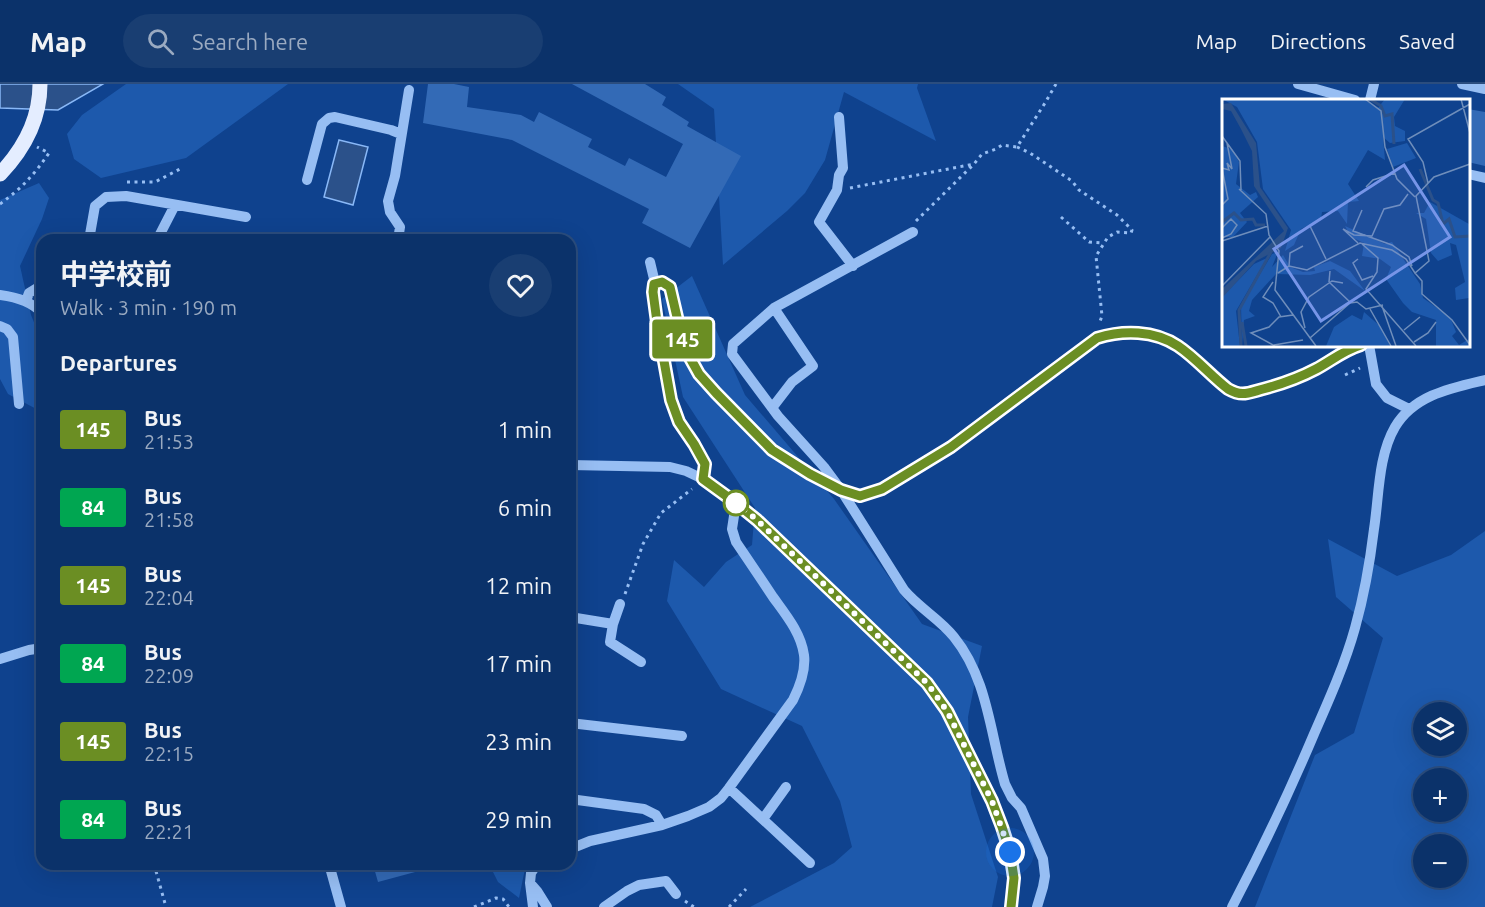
<!DOCTYPE html>
<html lang="en">
<head>
<meta charset="utf-8">
<style>
	:root { --surface:#0b326a; --page:#193e72; --text:#f1f3f6; --muted:#9aaac1; --line:#2b4d7e }
	body { margin:0; font-family:Ubuntu,"Noto Sans JP",sans-serif; background:var(--page); color:var(--text); height:100vh; display:flex; flex-direction:column; font-size:22px; white-space:nowrap }
	* { box-sizing:border-box; margin:0 }
	p { font-size:20px; color:var(--muted) }
	.icon { flex:none; width:33px; height:33px; fill:none; stroke:currentColor; stroke-width:2; stroke-linecap:round; stroke-linejoin:round }
	.map { position:relative; flex:1; overflow:hidden }
	.drawer { position:absolute; left:36px; top:150px; width:540px; height:636px; display:flex; flex-direction:column; background:var(--surface); border-radius:18px; box-shadow:0 6px 24px #0002,0 0 0 2px var(--line) }
	.drawer>* { flex:none }
	.badge { padding:0 12px; border-radius:4px; font-size:21px; line-height:39px }
	.controls { position:absolute; left:1413px; top:618px; display:grid; gap:12px }
	.controls a { display:grid; place-items:center; width:54px; height:54px; border-radius:50%; background:var(--surface); box-shadow:0 6px 24px #0002,0 0 0 2px var(--line); font-size:30px }
	.you { position:absolute; width:30px; height:30px; margin:-15px; border:4px solid #fff; border-radius:50%; background:#1a73e8; box-shadow:0 0 0 9px #1a73e833 }
	.map>.badge { position:absolute; translate:-50% -50%; box-shadow:0 0 0 3px #fff }
	h2 { padding:0 24px; font-size:22px; line-height:54px }
	.round { display:grid; place-items:center; flex:none; width:63px; height:63px; border-radius:32px; background:var(--page) }
	.headline { display:flex; align-items:center; justify-content:space-between; height:102px; padding:0 24px }
	h1 { font-size:28px; font-weight:700; line-height:45px }
	ul { padding:0; list-style:none }
	li { display:flex; align-items:center; gap:18px; height:78px; padding:0 24px }
	li div { flex:1 }
	li b { display:block; font-size:22px }
	li em { font-style:normal }
	li .badge { min-width:66px; font-weight:700; text-align:center }
	header { display:flex; align-items:center; gap:36px; box-sizing:border-box; height:84px; padding:0 30px; background:var(--surface); border-bottom:2px solid var(--line) }
	header strong { font-size:28px }
	nav { display:flex; gap:33px; margin-inline-start:auto; font-size:21px }
	.search { width:420px; height:54px; background:var(--page); display:flex; align-items:center; gap:15px; box-sizing:border-box; padding:0 21px; border-radius:33px; color:var(--muted); font-size:22px }
	.map>svg:first-child { display:block }
</style>
</head>
<body>
<header>
<strong>Map</strong>
<div class="search"><svg class="icon" aria-label="search" viewBox="0 0 24 24"><circle cx="10" cy="10" r="6"/><path d="M15 15l6 6"/></svg>Search here</div>
<nav><a>Map</a><a>Directions</a><a>Saved</a></nav>
</header>
<div class="map">
<svg width="1485" height="823" viewBox="0 0 1485 823">
	<rect width="100%" height="100%" fill="#0f428e"/>
	<path fill="#1d59ac" fill-rule="evenodd" d="M126,0H288L186,74L101,94L74,75L67,50L82,31Z
		M678,0H918L917,4L936,57L844,8L825,76L805,109L787,127L723,181L714,25Z
		M39,99L49,114L42,135L20,182L31,231L42,258V328L8,310L0,295V116Z
		M692,192L745,311L834,415L922,540L982,562L968,633L971,710L998,793L992,823H750L834,779L852,763L840,717L802,642L721,605L667,517L674,476L704,503L726,478L752,461L755,424L683,313L662,215Z
		M1485,447V823H1255L1315,671L1354,649L1383,554L1336,513L1328,455L1397,492L1451,471ZM1424,628H1456V662H1424ZM1424,694H1456V728H1424ZM1424,760H1456V794H1424Z
		M489,780H526L519,814L498,798Z"/>
	<path fill="#2b518a" stroke="#89b8f7" stroke-width="1.5" d="M0,0H103L58,26L0,24Z
		M339,56L368,63L353,121L324,113Z"/>
	<path fill="#336ab6" d="M428,0H454L469,3L467,23L521,31L534,38L539,28L592,55L588,63L625,82L629,74L666,93L683,60L572,0H645L666,13L662,21L689,38L687,42L741,72L690,164L642,139L649,125L512,56L423,39Z
		M1468,25L1485,28V82L1468,78Z
		M376,780H430V784L378,798L374,784L377,783Z"/>
	<g fill="none" stroke-linecap="round" stroke-linejoin="round">
		<path stroke="#97bef3" stroke-width="3" stroke-dasharray="3 4.5" stroke-linecap="butt" d="M1017,63L1030,69L1072,97L1079,106L1117,131L1132,146L1131,149L1117,148L1108,153L1096,172L1102,232L1099,240
			M127,98H155L180,85
			M850,104L974,80
			M0,120C23,103 33,92 49,69L37,63
			M1061,133L1089,158L1103,159
			M916,137L974,80L982,70L996,65L1002,61L1017,63L1045,19L1056,0
			M1345,291L1360,284
			M625,510L643,460L661,429L692,405
			M154,780L166,823
			M685,817L694,823
			M474,823L496,814L503,815L509,823
			M729,823L746,805"/>
		<path stroke="#97bef3" stroke-width="10" d="M1298,0L1355,16
			M1462,0L1485,5
			M1370,16L1374,0
			M839,33L843,84L839,91L837,106L819,138L853,182
			M1468,90L1485,94
			M307,96L322,40L329,34L335,33L391,46L401,50
			M913,148L774,224L733,260L732,270L778,332L824,383L841,406L904,506C919,524 940,535 954,553C988,595 990,650 1005,700L1012,714L1021,724L1043,775L1045,792L1043,803L1037,823
			M89,156L95,122L106,113L126,112L246,133
			M157,156L175,121
			M398,156L400,143L390,128L388,117L395,92L409,6
			M650,178L655,199
			M0,211C16,213 31,217 42,229
			M26,217L29,209L42,201
			M0,242L7,245L13,253L19,320
			M1369,261L1376,300L1387,314L1409,325
			M772,324L792,298L813,282L774,224
			M570,381L670,383L686,387L703,395L717,404L757,437L927,599L947,627L991,717L1002,743L1010,768L1014,794L1011,823
			M703,395L705,380L694,360L679,338L674,326L663,276L654,223L653,208L654,200C660,198 665,199 670,203L684,263L699,290L716,309L772,366L810,390L841,406L860,412L882,405L951,363L1097,254C1123,246 1154,247 1178,262C1196,274 1211,292 1228,305C1242,313 1249,309 1263,305C1282,300 1299,294 1316,285C1331,277 1344,266 1361,261
			M570,533L613,540L620,520
			M613,540L610,558L641,578
			M0,575L29,566L42,564
			M570,639L682,652
			M729,704L810,779
			M570,715L644,725L656,731L662,741
			M763,735L786,703
			M570,765L590,757L662,741L688,732L709,723L721,714L729,704L793,616C800,602 806,587 804,571C801,549 786,531 773,513C761,495 749,477 736,458L732,445L736,419
			M329,780L341,823
			M530,799L537,807L547,823
			M533,823L530,799L531,789L537,780
			M604,823L627,807L639,801L666,797L676,810
			M1232,823C1262,766 1289,709 1314,650C1329,616 1345,580 1355,544C1364,512 1370,478 1374,445C1379,413 1378,372 1395,343C1414,311 1451,304 1485,296"/>
		<path stroke="#e4edff" stroke-width="15" d="M0,90C24,65 40,35 40,0"/>
	</g>
	<g fill="none" stroke-linecap="round" stroke-linejoin="round">
		<g stroke="#fff" stroke-width="14">
			<path id="line" d="M1011,823L1014,794L1010,768L1002,743L992,717L947,627L927,599L757,436L736,419L703,395L705,380L694,360L679,338L671,316L657,238L653,208L654,200L662,198L670,203L684,263L699,290L716,309L772,366L810,390L841,406L860,412L882,405L951,363L1097,254C1123,246 1154,246 1178,262C1196,274 1211,292 1228,305C1242,313 1248,309 1263,305C1282,300 1299,294 1316,285C1331,277 1344,266 1361,261"/>
		</g>
		<use href="#line" stroke="#6b8e23" stroke-width="9"/>
		<path stroke="#fff" stroke-width="6" stroke-dasharray="0 10.8" d="M736,419L757,436L927,599L947,627L992,717L1010,768"/>
	</g>
	<circle fill="#fff" stroke="#6b8e23" stroke-width="3" cx="736" cy="419" r="12"/>
	<g transform="translate(1222 15)">
		<rect width="248" height="248" fill="#0f428e"/>
		<path d="M0,0H142L156,9L163,0H183L172,18L173,27L183,32V42L168,44L161,38L163,61L146,51L126,85L137,102L126,103L125,125L116,112L100,113L99,120L79,130L72,146L63,152L69,131L41,90L35,43L15,8ZM185,44L194,59L171,68L165,50ZM0,47L10,50L17,63L14,85L28,96L34,93L36,98L18,114L25,123L11,138H0ZM208,103L247,125V199L234,201L233,189L243,183L234,146L228,144L230,156L216,162L209,154L204,120L194,114H202ZM123,127L163,145L170,143L198,185L201,199L228,218L234,233L230,237L237,246L247,240V247H214V221L190,213L181,204L164,180L169,168L158,160L140,157L142,144L129,138ZM56,153L50,168L61,156L68,168L81,173L93,172L92,168L108,162L128,172L143,192L112,170L88,176L54,175L30,201L27,212L33,217L22,221L20,246L19,207L50,155ZM45,159L14,212L18,247H0V198L32,165ZM142,213L159,228L168,247H104L112,228L130,216L140,221Z" fill="#1d59ac"/>
		<path d="M9,4L34,44L38,88L66,129L59,149L34,162L0,199V190L62,132L32,87L30,52L19,30L9,12L0,10V5Z" fill="#2b518a"/>
		<path fill="none" stroke="#2b518a" stroke-width="3" d="M148,0L159,7L163,17L170,15L172,45M198,70L211,101L216,104L221,125L227,120L233,138L248,137M0,123L12,114L19,121L31,120L34,126H43M20,223L24,247M19,247L17,211L49,153"/>
		<path fill="none" stroke="#6f8ebb" stroke-width="1.5" d="M143,0L159,12L163,48L175,80L193,98M239,0L248,34M0,37L18,62L19,91M0,69L7,71L5,64L10,70L5,44M206,84L201,63L186,40L248,5M144,88L151,81L173,74M17,90L44,115L47,136L57,152L53,191L94,247M0,106L6,100L0,69M140,111L131,132L170,146L187,158L190,167M88,127L104,160M0,129L9,120L15,126L9,135L0,139M0,142L46,127M136,144L121,130L132,136L150,137L162,110L178,106L186,95M140,145L156,159L155,173L144,190L194,247M136,160L131,164L140,181L151,177M67,167L68,154L81,147M108,172L107,183L129,204M56,174L67,167L85,171L138,144L170,151L184,160L193,174L207,162L194,97L212,78L248,65M193,174L200,182V195L230,221L248,246M51,183L41,198L51,204L59,218M0,187L48,138M160,207L174,247M148,210L169,247M83,229L79,213L87,198L110,182L121,184M182,231L198,218M88,239L128,204L135,203L144,210L161,206M192,243L206,234L214,223M52,246L81,241M53,247L29,234L47,228L57,218L71,216"/>
		<path fill="#7795e8" fill-opacity="0.15" stroke="#7795e8" stroke-width="3" d="M182,66L228,138L99,222L52,150Z"/>
		<rect width="248" height="248" fill="none" stroke="#fff" stroke-width="3"/>
	</g>
</svg>
<div class="controls">
<a><svg class="icon" aria-label="layers" viewBox="0 0 24 24"><path d="M12 4l9 5-9 5-9-5zM3 14l9 5 9-5"/></svg></a>
<a>+</a>
<a>−</a>
</div>
<div class="you" style="left:1010px;top:768px"></div>
<b class="badge" style="left:682px;top:255px;background:#6b8e23;color:#fff">145</b>
<section class="drawer">
<div class="headline"><div><h1>中学校前</h1><p>Walk · 3 min · 190 m</p></div><a class="round"><svg class="icon" aria-label="heart" viewBox="0 0 24 24"><path d="M12 20l-8-8c-3-5 5-10 8-4 3-6 11-1 8 4z"/></svg></a></div>
<h2>Departures</h2>
<ul>
<li><span class="badge" style="background:#6b8e23;color:#fff">145</span><div><b>Bus</b><p>21:53</p></div><em>1 min</em></li>
<li><span class="badge" style="background:#00a651;color:#fff">84</span><div><b>Bus</b><p>21:58</p></div><em>6 min</em></li>
<li><span class="badge" style="background:#6b8e23;color:#fff">145</span><div><b>Bus</b><p>22:04</p></div><em>12 min</em></li>
<li><span class="badge" style="background:#00a651;color:#fff">84</span><div><b>Bus</b><p>22:09</p></div><em>17 min</em></li>
<li><span class="badge" style="background:#6b8e23;color:#fff">145</span><div><b>Bus</b><p>22:15</p></div><em>23 min</em></li>
<li><span class="badge" style="background:#00a651;color:#fff">84</span><div><b>Bus</b><p>22:21</p></div><em>29 min</em></li>
</ul>
</section>
</div>
</body>
</html>
